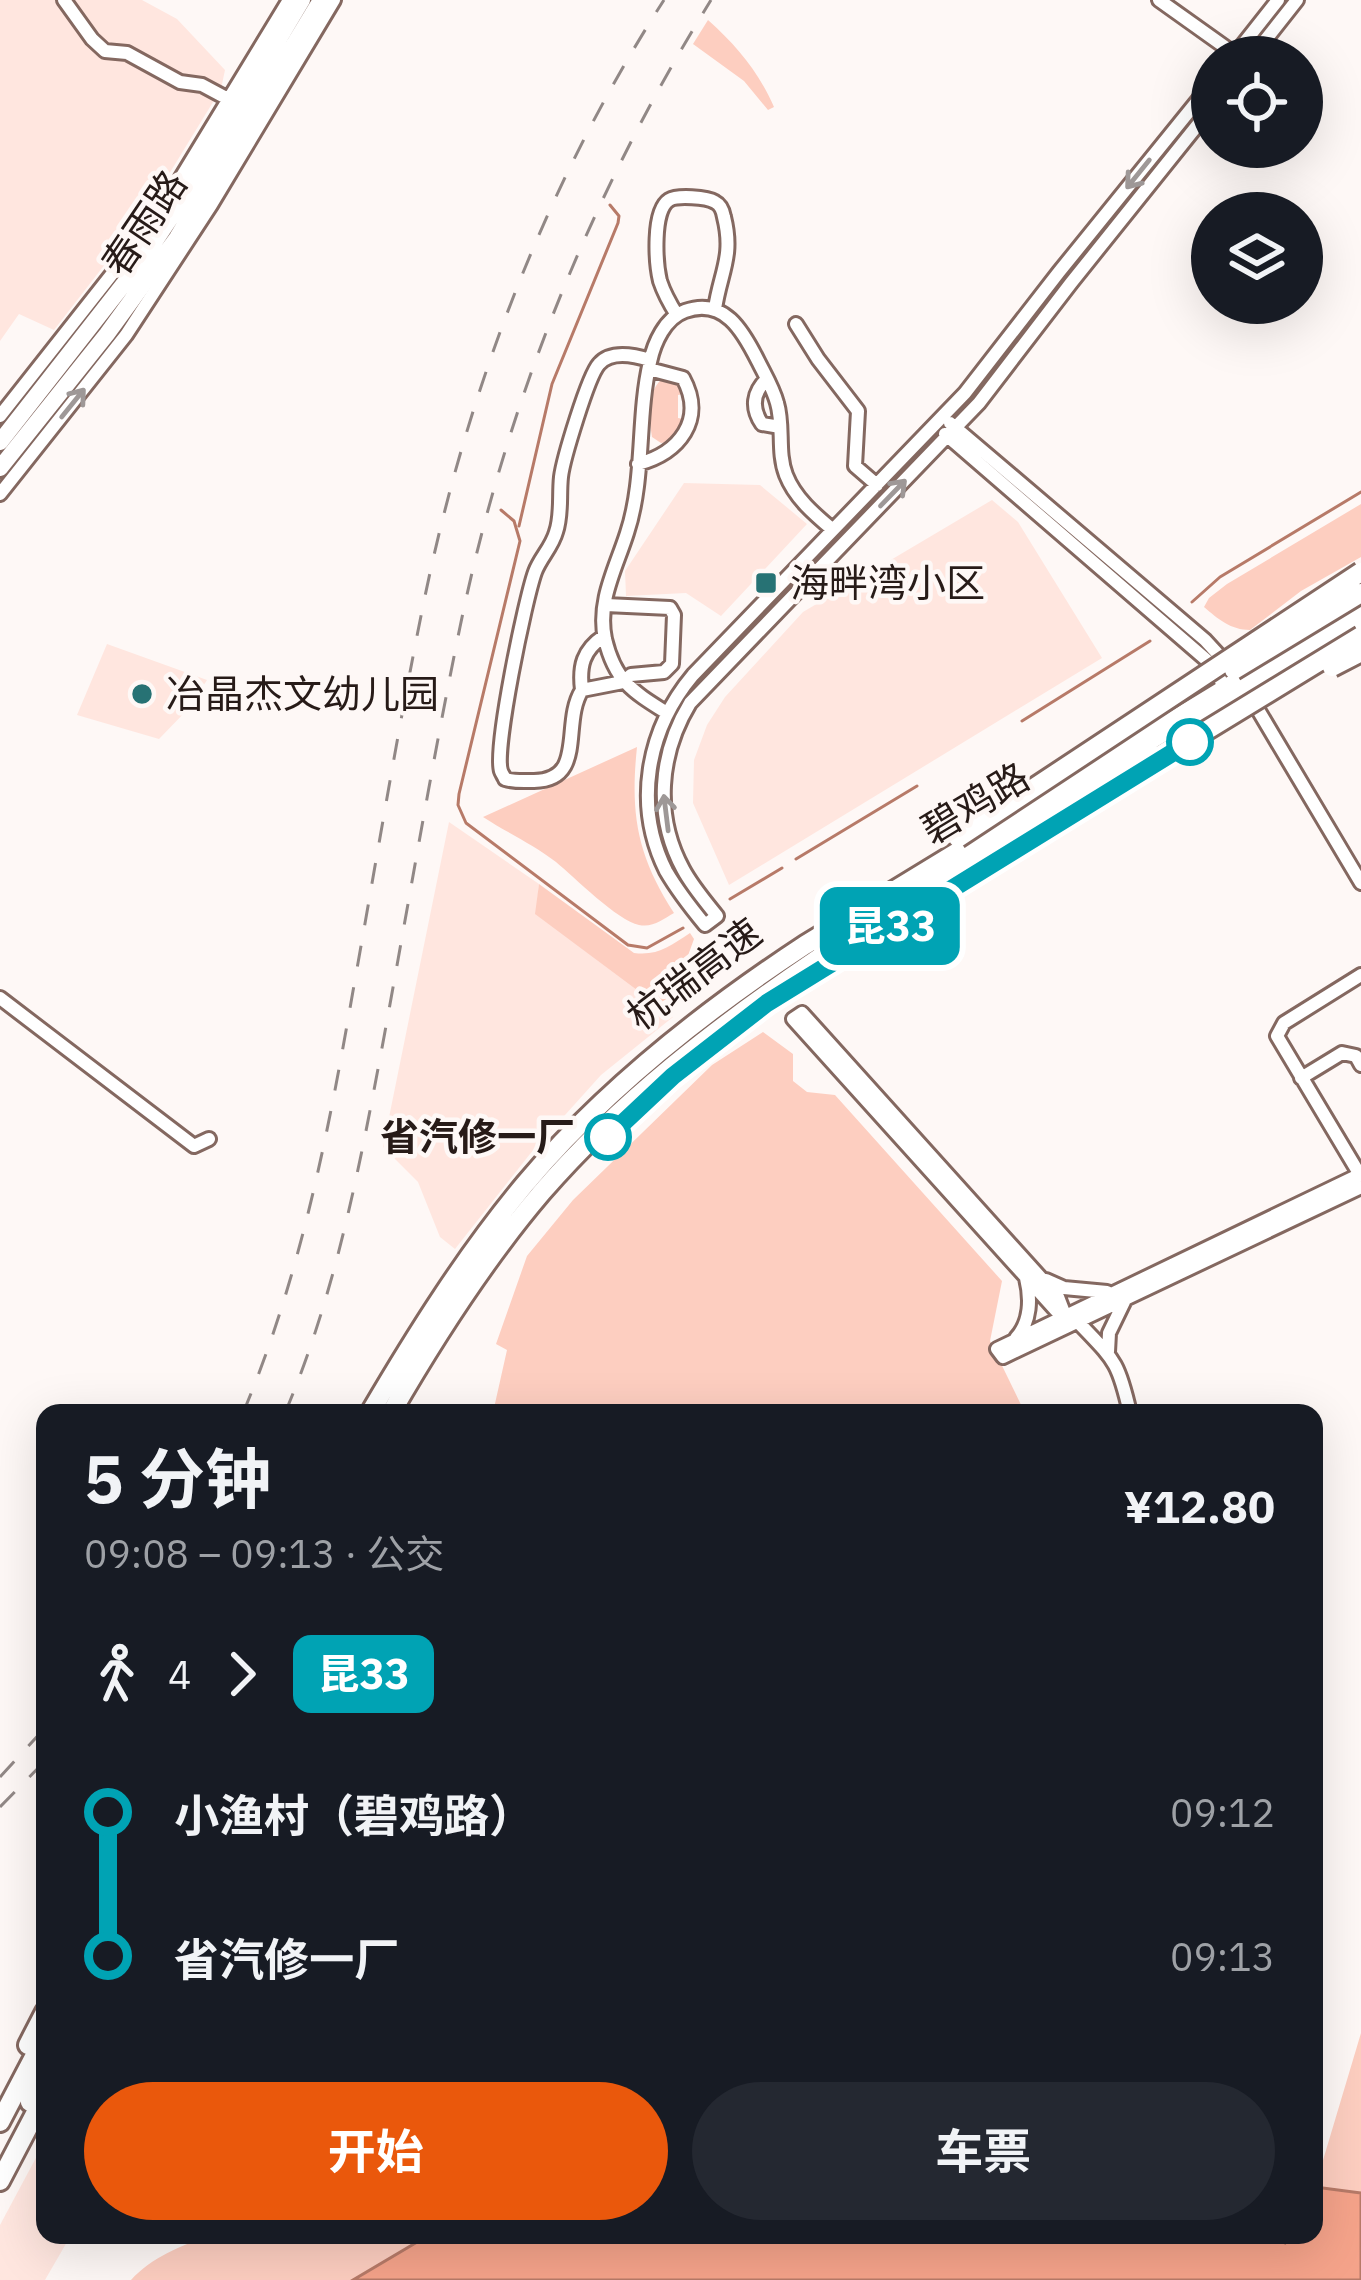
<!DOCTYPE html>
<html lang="zh">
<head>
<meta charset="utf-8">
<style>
	:root { --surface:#171b24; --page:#242831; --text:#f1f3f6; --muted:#9ea1a6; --accent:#ea580c }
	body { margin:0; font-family:"IBM Plex Sans","Noto Sans SC",sans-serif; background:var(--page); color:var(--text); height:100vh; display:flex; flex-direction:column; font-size:45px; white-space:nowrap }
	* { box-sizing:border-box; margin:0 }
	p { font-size:39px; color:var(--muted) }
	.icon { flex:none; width:66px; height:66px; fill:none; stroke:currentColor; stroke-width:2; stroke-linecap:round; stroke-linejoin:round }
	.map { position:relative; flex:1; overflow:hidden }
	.drawer { position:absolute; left:36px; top:1404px; width:1287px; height:840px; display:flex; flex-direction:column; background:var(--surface); border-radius:24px; box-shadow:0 12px 48px #0002 }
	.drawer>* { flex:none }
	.badge { padding:0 24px; border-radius:18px; font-size:42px; line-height:78px }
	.controls { position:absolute; left:1191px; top:36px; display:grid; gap:24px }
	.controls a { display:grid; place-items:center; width:132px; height:132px; border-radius:50%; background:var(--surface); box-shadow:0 12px 48px #0002; font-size:60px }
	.map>.badge { position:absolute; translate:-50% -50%; box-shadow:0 0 0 6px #fff }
	.legs { display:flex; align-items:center; gap:18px; height:132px; padding:0 48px; font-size:39px }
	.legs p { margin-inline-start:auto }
	.summary { display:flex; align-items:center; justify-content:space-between; height:204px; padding:0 48px }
	h1 { font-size:66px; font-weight:700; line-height:90px }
	.action { display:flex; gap:24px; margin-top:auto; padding:24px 48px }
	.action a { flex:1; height:138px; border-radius:72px; background:var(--accent); color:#fff; font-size:48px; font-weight:700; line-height:138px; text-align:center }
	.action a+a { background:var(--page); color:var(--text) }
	ul { padding:0 48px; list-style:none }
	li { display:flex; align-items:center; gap:42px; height:144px; font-size:45px }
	li i { display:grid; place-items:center; width:18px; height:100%; margin:0 15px; background:currentColor }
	li i::after { content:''; width:30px; height:30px; margin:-15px; border:9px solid; border-radius:50%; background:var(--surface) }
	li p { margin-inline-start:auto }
	li:first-child i { background:linear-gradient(#0000 50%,currentColor 0) }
	li:last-child i { background:linear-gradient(currentColor 50%,#0000 0) }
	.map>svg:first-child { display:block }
</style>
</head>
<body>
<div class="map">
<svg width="1361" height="2280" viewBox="0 0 1361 2280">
	<rect width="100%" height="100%" fill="#fef8f6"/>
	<path fill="#ffe6df" d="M0,0H142L177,19L225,70L221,89L147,210L54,330L19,314L0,341Z
		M684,483L760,485L807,524L721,616L686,593L626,596L625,571Z
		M992,500L1018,522L1102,658L729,885L693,803L694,760L707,725L725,697L803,612Z
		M107,644L207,680L189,708L159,739L77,715Z
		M449,822L539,884L536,914L673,1017L601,1075L530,1154L455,1249L440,1237L418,1182L383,1147Z
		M45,2141V2235H71L45,2280H0V2225Z"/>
	<path fill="#fdcec0" d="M708,20C737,46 758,71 774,107L768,110L744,81L693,44Z
		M662,379H671L682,384L684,394L678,395V418L684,419C682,432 674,442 661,443L652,437C649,417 646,393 662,379Z
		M1361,504V557L1301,591L1250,630C1231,630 1218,619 1204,607L1209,598L1227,584Z
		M637,747C630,814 637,856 674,913C663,919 653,928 639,925C618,921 574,877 556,862C534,845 506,832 483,817Z
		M539,884L634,953C658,956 670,946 690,933L694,939L674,994L657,1005L535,914Z
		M763,1032L793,1054V1081L807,1092L835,1095L1002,1281L990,1341L1025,1413H504L494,1408L507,1350L496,1344L527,1256L573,1200L712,1065Z
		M1361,2033V2193L1315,2187Z
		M210,2235H429L353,2280H131C152,2257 181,2246 210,2235Z"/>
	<path fill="#f5a38a" stroke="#b77a68" stroke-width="3" d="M1315,2187L1361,2193V2280H353L429,2235H1270L1285,2243L1290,2235H1314Z"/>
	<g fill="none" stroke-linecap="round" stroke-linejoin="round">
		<path stroke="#b77a68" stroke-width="3" d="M501,510L514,521L520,541L459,794L458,805L466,823L628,945L647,948L683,928
			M519,526L552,384L618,223L619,216L610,205
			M1192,602L1220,577L1361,492
			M1022,721L1150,641
			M796,859L917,786
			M730,899L782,868"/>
		<g stroke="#846860" stroke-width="18">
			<path id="minor" d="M64,0L92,39L105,51L127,53L180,82L202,85L230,100
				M1159,0L1239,57
				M1233,57L1278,0
				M1252,57L1297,0
				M1212,83L1059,272L965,393L693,675C647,730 633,805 666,871C677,890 691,908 705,925L717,916C705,901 692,886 683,869C654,816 659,754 690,703L979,403L1071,283L1212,107
				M677,315C670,304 664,293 660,281C656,264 652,211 669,200C677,195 707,197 715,202C721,205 723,211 724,217C734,257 720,273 715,309
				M796,324L818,359L858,411L855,466L877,485
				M767,379C753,392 751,408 762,424L780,427
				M0,416L157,217L289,0
				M950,423L1205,640L1228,665
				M945,434L1210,663L1226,689
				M638,464C679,453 706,420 683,378L649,369
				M0,494L126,335L211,205L334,0
				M606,605L670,608L674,615L672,664L664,672L631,675L623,682L582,690C561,723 587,780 534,781C524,781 515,782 505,779C504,776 502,774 501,771C494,749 525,600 535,572C540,558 552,547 556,532C562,515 559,495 561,477C563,460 588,376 599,364C611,350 634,355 650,360
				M582,690C579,666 583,650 604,636
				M1251,698L1361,883
				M667,713C632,691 615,681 605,639C597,601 616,568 627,533C645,479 637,417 650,362C654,343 665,318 685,311C724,297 743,331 758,361C765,375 773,388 777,403C784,426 777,452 786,475C795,498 814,514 833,530
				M0,998L194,1146L209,1139
				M793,1019L802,1013L1058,1297L1063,1310L1060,1321
				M793,1019L1061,1316
				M1301,1078L1342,1053L1356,1056L1361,1065
				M1361,1174L997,1349L1003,1357L1361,1187
				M1360,1175L1277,1036L1284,1023L1361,975
				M1046,1280L1064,1288L1107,1292
				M1078,1322C1114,1360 1118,1360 1130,1413
				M1016,1338C1031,1322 1031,1298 1026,1278
				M1108,1352L1109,1333L1124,1302"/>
		</g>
		<g stroke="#846860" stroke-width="22">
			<path id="major" d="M0,442L141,262L185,196L302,0
				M0,468L107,334L177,238L321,0"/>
		</g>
		<g stroke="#846860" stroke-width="24">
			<path id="highway" d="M370,1413C417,1333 466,1255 525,1184C604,1090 703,1012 805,945L1361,606
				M391,1413C436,1335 484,1260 542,1192C621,1101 717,1027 816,960L1361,625
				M28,2045L45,2012
				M30,2102L45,2073
				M0,2122L45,2036
				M0,2181L45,2095"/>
		</g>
		<use href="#minor" stroke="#fff" stroke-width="12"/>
		<use href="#major" stroke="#fff" stroke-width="16"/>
		<use href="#highway" stroke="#fff" stroke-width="18"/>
		<path stroke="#918886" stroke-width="3" stroke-dasharray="21 21" stroke-linecap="butt" d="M243,1413C300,1278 328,1135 353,991C376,863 397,734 423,606C466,393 546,183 664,0
			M285,1413C336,1293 360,1165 384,1037C409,901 432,763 460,627C506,404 591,194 711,0
			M0,1777L45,1728
			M0,1807L45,1761"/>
		<g stroke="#846860" stroke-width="24" stroke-linecap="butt">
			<path id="highway-bridge" d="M1332,667L1361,652
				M1234,670L1361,593
				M1163,757L1361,636
				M958,838L1361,572"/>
		</g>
		<use href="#highway-bridge" stroke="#fff" stroke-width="18"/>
	</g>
	<defs><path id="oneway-shaft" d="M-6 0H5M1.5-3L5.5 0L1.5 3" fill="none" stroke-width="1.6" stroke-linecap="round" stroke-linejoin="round" transform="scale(3)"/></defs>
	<g stroke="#9e9897">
		<use href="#oneway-shaft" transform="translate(1138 174) rotate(129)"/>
		<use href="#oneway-shaft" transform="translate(73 403) rotate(-51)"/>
		<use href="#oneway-shaft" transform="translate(893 493) rotate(-46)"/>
		<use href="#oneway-shaft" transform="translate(666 813) rotate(-97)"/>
	</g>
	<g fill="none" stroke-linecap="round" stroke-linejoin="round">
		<g stroke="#fff" stroke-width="27">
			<path id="line-1" d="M608,1137L673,1076L767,1003L1190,742"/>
		</g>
		<use href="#line-1" stroke="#00a3b4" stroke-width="18"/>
	</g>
	<g fill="#277274" stroke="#fef8f6" stroke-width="4.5">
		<rect x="754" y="571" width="24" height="24" rx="6"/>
		<circle cx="142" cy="694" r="12"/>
	</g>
	<g fill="#fff" stroke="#00a3b4" stroke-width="6">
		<circle cx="1190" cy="742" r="21"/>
		<circle cx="608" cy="1137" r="21"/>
	</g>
	<g text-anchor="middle" stroke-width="9" stroke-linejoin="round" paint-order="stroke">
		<g font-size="39" fill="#271b18" stroke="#fef8f6">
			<text transform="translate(144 223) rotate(-56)" y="14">春雨路</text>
			<text transform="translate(975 803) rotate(-31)" y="14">碧鸡路</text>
			<text transform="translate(694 974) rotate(-37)" y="14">杭瑞高速</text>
		</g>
		<g font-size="39" fill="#271b18" stroke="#fef8f6" text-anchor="start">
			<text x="790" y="597">海畔湾小区</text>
			<text x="166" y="708">冶晶杰文幼儿园</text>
		</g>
		<g font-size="39" font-weight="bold" fill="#271b18" stroke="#fef8f6" text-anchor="end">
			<text x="575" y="1151">省汽修一厂</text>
		</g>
	</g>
</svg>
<div class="controls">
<a><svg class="icon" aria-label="locate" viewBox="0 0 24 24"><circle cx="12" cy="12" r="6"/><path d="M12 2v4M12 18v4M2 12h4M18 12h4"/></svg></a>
<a><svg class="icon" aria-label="layers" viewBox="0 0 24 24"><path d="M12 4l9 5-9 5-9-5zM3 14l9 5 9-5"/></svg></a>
</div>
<b class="badge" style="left:890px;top:926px;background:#00a3b4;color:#fff">昆33</b>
<section class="drawer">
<div class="summary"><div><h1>5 分钟</h1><p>09:08 – 09:13 · 公交</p></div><b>¥12.80</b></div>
<div class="legs"><svg class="icon" aria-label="walk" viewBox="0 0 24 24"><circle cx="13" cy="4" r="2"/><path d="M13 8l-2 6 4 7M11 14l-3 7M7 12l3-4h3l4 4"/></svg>4<svg class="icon" aria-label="forward" viewBox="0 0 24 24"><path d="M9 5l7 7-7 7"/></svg><b class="badge" style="background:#00a3b4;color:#fff">昆33</b></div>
<ul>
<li><i style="color:#00a3b4"></i><b>小渔村（碧鸡路）</b><p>09:12</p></li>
<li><i style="color:#00a3b4"></i><b>省汽修一厂</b><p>09:13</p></li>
</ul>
<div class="action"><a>开始</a><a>车票</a></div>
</section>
</div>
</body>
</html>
